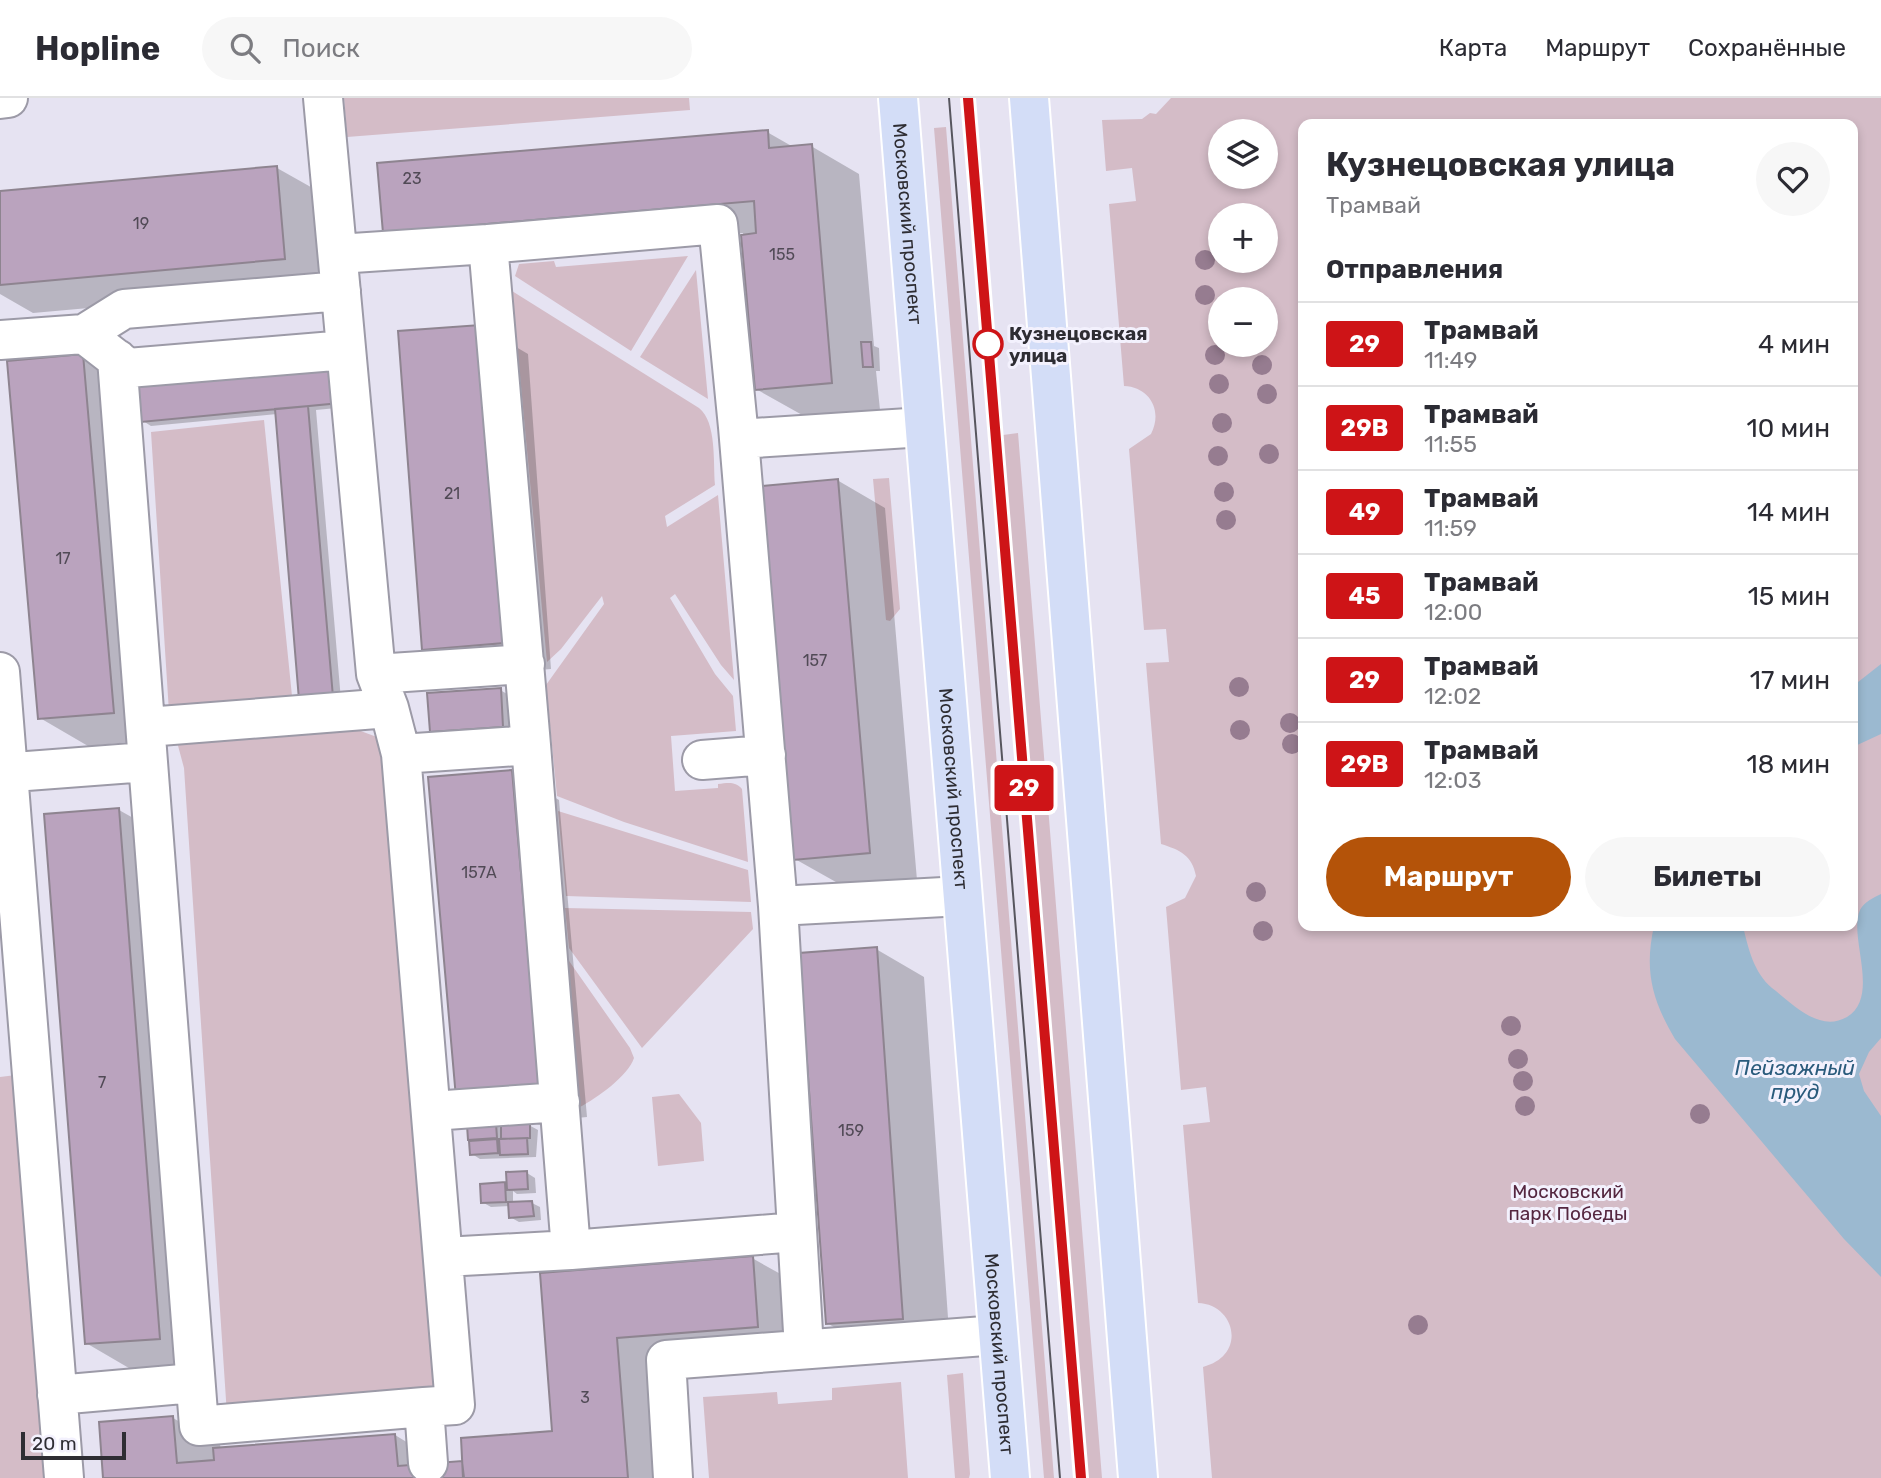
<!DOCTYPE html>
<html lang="ru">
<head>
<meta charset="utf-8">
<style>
	:root { --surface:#fff; --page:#f7f7f7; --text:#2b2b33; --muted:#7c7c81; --line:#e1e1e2; --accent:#b45309 }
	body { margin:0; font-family:Rubik,sans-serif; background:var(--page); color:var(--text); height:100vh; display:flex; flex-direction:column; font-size:26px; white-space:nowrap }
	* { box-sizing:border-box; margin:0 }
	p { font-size:23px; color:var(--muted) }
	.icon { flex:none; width:38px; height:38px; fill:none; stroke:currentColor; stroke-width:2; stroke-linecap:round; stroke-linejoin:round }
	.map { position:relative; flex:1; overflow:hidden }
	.details { position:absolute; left:1298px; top:21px; width:560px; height:812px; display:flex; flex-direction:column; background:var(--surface); border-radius:14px; box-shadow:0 4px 10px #0003 }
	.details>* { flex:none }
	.badge { padding:0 14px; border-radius:5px; font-size:24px; line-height:46px }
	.fabs { position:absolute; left:1208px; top:21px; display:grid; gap:14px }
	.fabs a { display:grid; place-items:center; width:70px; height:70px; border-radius:50%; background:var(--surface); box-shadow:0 4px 10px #0003; font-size:35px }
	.scale { position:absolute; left:21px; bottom:18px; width:105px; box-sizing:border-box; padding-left:7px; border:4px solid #2e2d33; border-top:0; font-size:19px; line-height:24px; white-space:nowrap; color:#2e2d33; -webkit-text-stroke:5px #f3f1fd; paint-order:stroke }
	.map>.badge { position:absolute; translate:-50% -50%; box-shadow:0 0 0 4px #fff }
	h2 { padding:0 28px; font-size:26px; line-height:63px }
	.round { display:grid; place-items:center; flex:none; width:74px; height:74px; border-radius:37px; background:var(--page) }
	.summary { display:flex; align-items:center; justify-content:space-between; height:119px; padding:0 28px }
	h1 { font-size:33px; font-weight:700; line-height:52px }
	.cta { display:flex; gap:14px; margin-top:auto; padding:14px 28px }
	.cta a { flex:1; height:80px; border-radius:42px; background:var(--accent); color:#fff; font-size:28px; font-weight:700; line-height:80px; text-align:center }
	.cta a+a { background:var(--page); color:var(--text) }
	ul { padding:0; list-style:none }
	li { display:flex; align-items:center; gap:21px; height:84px; padding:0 28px; border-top:2px solid var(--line) }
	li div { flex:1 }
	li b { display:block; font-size:26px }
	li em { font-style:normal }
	li .badge { min-width:77px; font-weight:700; text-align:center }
	header { display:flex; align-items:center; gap:42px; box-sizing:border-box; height:98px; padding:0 35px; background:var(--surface); border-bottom:2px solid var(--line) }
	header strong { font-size:33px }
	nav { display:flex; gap:38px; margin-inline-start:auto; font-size:24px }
	.search { width:490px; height:63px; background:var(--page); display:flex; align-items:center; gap:18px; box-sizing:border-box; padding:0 24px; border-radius:38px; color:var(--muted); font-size:26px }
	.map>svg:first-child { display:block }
</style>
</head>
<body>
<header>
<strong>Hopline</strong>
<div class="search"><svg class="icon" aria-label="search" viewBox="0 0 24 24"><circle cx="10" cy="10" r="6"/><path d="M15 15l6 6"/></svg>Поиск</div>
<nav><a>Карта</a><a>Маршрут</a><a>Сохранённые</a></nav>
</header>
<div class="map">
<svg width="1881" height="1380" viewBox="0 0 1881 1380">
	<rect width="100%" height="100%" fill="#e6e3f2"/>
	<path fill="#d4bcc7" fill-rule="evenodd" d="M344,0H689L690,12L347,39Z
		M1171,0H1881V1380H1212L1203,1269C1248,1257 1235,1206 1198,1205L1183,1027L1210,1024L1206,989L1181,992L1166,809L1185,800L1196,778C1192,757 1180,752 1161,746L1146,565L1169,564L1166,531L1144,532L1129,351L1151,336C1163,313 1150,289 1124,288L1109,106L1136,103L1132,70L1106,73L1102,22L1142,21L1150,15L1156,16ZM1304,26H1853V828H1304ZM1220,33H1265V79H1220ZM1220,117H1265V163H1220ZM1220,201H1265V247H1220Z
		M946,29L1054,1380H1044L934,30Z
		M688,158L631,253L515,178L519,166L554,163L556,169Z
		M696,172L708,301L640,259Z
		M512,193L699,310C717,324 713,365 715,387L665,418L667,429L718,397L734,582L721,567L675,496L670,500L715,576L733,598L736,633L671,638L675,693L718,690V686C728,685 735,683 742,691L748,764L624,724L557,698L546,587L604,506L602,498L561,551L547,564Z
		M264,322L293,608L385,642L446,1299L227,1317L184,670L169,614L151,334Z
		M1018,335L1102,1380H1088L1003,337Z
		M889,380L900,511L890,523L886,522L873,381Z
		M558,713L748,772L751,804L566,798Z
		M565,810L751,814L753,831L642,950L569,850Z
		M567,860L630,950L634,960C628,978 597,1000 580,1009Z
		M16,977L48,1380H0V979Z
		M679,996L701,1025L704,1063L658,1068L652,999Z
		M963,1275L970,1376L969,1380H955L947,1277Z
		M901,1284L908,1380H709L703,1299L777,1294L778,1306L832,1302V1290Z"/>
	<path fill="#9bb9d0" d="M1881,566V636L1853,649V588Z
		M1881,796V940L1869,954L1859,976L1864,993L1881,1018V1179L1844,1141L1675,941C1652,902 1644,873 1654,828H1743C1748,850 1754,875 1772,890C1793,906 1819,935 1847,919C1881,898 1848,839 1860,812C1864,804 1873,800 1881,796Z"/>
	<path fill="#0003" d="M767,34L795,50L811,48L859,76L874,248L879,250L880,273H876L880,312L804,318L756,291L743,135L433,162L385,134Z
		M277,70L325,97L333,188L33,215L0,196V95Z
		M480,228L528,256L551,571L472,578L424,551Z
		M83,258L131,286L162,641L88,648L40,620Z
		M337,272L347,309L316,312L341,602L309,605L277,316L151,328L143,323Z
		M837,382L885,410L917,782L843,788L795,761Z
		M500,592L509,597L511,633L440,638L432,633Z
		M512,674L559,702L587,1019L525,1025L538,1032L536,1059L480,1061L472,1056L469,1029L496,1027L503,1031Z
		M119,712L167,739L207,1267L134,1273L86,1245Z
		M876,851L924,879L950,1248L875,1253L827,1225Z
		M527,1075L535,1080L536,1095L517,1096L513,1093V1106L532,1105L540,1109L541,1122L519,1124L510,1119V1108L491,1109L482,1104L504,1086L509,1089Z
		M752,1160L800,1187L806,1256L665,1267L673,1380H105L173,1320L220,1347L221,1351L395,1337L443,1366L464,1365L554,1335L542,1176Z"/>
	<path fill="#baa3be" stroke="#8e8490" stroke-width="2" d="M768,32L769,50L812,46L832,285L755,292L741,137L756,135L754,103L383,135L377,65Z
		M277,68L285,161L0,187V93Z
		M480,227L504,545L422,552L398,233Z
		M861,244H871L873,269H863Z
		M83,256L114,615L38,621L7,263Z
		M337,270L340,305L141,324L138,288Z
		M308,308L333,599L299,602L275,311Z
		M838,381L870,755L793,762L761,388Z
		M501,590L503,629L430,634L427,595Z
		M512,672L540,992L456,1000L428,679Z
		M119,710L160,1241L85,1246L44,716Z
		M877,849L903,1221L826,1226L799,855Z
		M496,1025L497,1040L468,1042L467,1027Z
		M530,1025V1040L501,1041V1026Z
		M527,1040L528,1056L500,1057L499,1041Z
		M497,1041L498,1055L470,1057L469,1043Z
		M527,1073L528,1091L507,1092L506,1074Z
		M505,1084L506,1104L481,1105L480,1086Z
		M532,1103L534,1118L509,1120L508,1104Z
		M753,1158L758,1229L617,1240L628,1380H463L461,1340L552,1333L540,1175Z
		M173,1318L177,1365L214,1362L213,1350L395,1336L398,1368L462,1363L464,1380H103L99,1324Z"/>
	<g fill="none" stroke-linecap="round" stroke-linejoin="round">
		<g stroke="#9c9aa7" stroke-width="42">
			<path id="minor" d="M323,0L376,576L389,610L401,656L455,1307L424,1309L428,1365
				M0,1L8,0
				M488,146L531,647L571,1152L797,1134
				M338,156L488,146L718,126L738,329L778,808L804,1251
				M84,236L124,211L341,193
				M0,242L84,236L128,270L346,252
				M117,261L199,1328L424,1309
				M739,341L924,329
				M0,574L64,1380
				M376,576L525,566
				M147,629L389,610
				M401,656L531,647
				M702,662L766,657
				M0,675L146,664
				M778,808L962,798
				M432,1013L560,1004
				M444,1159L571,1152
				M57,1297L194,1285
				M673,1380L666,1262L998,1237"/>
		</g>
		<g stroke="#fff" stroke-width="42">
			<g id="major">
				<path id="s1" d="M898,0L1010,1380"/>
				<path d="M1029,0L1138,1380"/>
			</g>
		</g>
		<use href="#minor" stroke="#fff" stroke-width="38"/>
		<use href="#major" stroke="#d3ddf7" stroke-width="38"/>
		<path stroke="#57565e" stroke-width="2" d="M949,0L1060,1380
			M968,0L1081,1380"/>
	</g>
	<g fill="#967c90">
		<circle cx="1205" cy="162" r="10"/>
		<circle cx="1205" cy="197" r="10"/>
		<circle cx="1215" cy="257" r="10"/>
		<circle cx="1262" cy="267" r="10"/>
		<circle cx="1219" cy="286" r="10"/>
		<circle cx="1267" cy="296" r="10"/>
		<circle cx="1222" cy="325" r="10"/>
		<circle cx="1269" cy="356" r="10"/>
		<circle cx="1218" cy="358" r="10"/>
		<circle cx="1224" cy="394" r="10"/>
		<circle cx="1226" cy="422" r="10"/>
		<circle cx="1239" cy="589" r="10"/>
		<circle cx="1290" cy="625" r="10"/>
		<circle cx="1240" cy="632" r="10"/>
		<circle cx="1292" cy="646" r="10"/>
		<circle cx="1256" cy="794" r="10"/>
		<circle cx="1263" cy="833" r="10"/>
		<circle cx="1511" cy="928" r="10"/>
		<circle cx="1518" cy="961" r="10"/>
		<circle cx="1523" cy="983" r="10"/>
		<circle cx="1525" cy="1008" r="10"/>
		<circle cx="1700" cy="1016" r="10"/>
		<circle cx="1418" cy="1227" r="10"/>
	</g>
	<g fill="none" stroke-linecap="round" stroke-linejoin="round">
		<g stroke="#fff" stroke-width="16">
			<path id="line" d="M968,0L1081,1380"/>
		</g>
		<use href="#line" stroke="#ce1417" stroke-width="10"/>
	</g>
	<circle fill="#fff" stroke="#ce1417" stroke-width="3.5" cx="988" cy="246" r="14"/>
	<g text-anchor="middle" stroke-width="6" stroke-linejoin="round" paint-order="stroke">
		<g font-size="16" fill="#514a56">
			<text x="412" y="86">23</text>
			<text x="141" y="131">19</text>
			<text x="782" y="162">155</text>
			<text x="452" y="401">21</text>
			<text x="63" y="466">17</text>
			<text x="815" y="568">157</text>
			<text x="479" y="780">157А</text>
			<text x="102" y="990">7</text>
			<text x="851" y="1038">159</text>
			<text x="585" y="1305">3</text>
		</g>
		<g font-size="19" fill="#2e2d33" stroke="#f3f1fd">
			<text dy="7" stroke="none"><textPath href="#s1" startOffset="126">Московский проспект</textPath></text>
			<text dy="7" stroke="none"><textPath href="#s1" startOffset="693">Московский проспект</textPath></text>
			<text dy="7" stroke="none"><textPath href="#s1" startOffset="1260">Московский проспект</textPath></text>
		</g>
		<g font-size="19" font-weight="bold" fill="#2e2d33" stroke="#f3f1fd" text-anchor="start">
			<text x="1009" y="242">Кузнецовская<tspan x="1009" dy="22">улица</tspan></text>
		</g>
		<g font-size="19" fill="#552740" stroke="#f3f1fd">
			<text x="1568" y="1100">Московский<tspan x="1568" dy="22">парк Победы</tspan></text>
		</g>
		<g font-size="21" font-style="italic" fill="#2a5b7c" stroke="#f3f1fd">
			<text x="1795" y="977">Пейзажный<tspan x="1795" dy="24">пруд</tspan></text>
		</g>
	</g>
</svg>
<div class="fabs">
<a><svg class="icon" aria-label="layers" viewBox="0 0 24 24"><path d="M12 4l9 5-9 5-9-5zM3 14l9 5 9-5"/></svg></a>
<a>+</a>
<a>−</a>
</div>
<div class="scale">20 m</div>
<b class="badge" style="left:1024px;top:690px;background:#ce1417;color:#fff">29</b>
<section class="details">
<div class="summary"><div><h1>Кузнецовская улица</h1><p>Трамвай</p></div><a class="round"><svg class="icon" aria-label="heart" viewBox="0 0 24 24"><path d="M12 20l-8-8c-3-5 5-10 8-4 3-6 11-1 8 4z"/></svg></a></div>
<h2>Отправления</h2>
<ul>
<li><span class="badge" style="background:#ce1417;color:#fff">29</span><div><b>Трамвай</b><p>11:49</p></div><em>4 мин</em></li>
<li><span class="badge" style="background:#ce1417;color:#fff">29В</span><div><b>Трамвай</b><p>11:55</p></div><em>10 мин</em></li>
<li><span class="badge" style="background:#ce1417;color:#fff">49</span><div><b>Трамвай</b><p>11:59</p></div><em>14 мин</em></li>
<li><span class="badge" style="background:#ce1417;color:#fff">45</span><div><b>Трамвай</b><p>12:00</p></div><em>15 мин</em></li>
<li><span class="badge" style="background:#ce1417;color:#fff">29</span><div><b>Трамвай</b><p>12:02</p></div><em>17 мин</em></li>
<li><span class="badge" style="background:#ce1417;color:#fff">29В</span><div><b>Трамвай</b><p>12:03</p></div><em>18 мин</em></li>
</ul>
<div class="cta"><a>Маршрут</a><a>Билеты</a></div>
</section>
</div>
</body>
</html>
